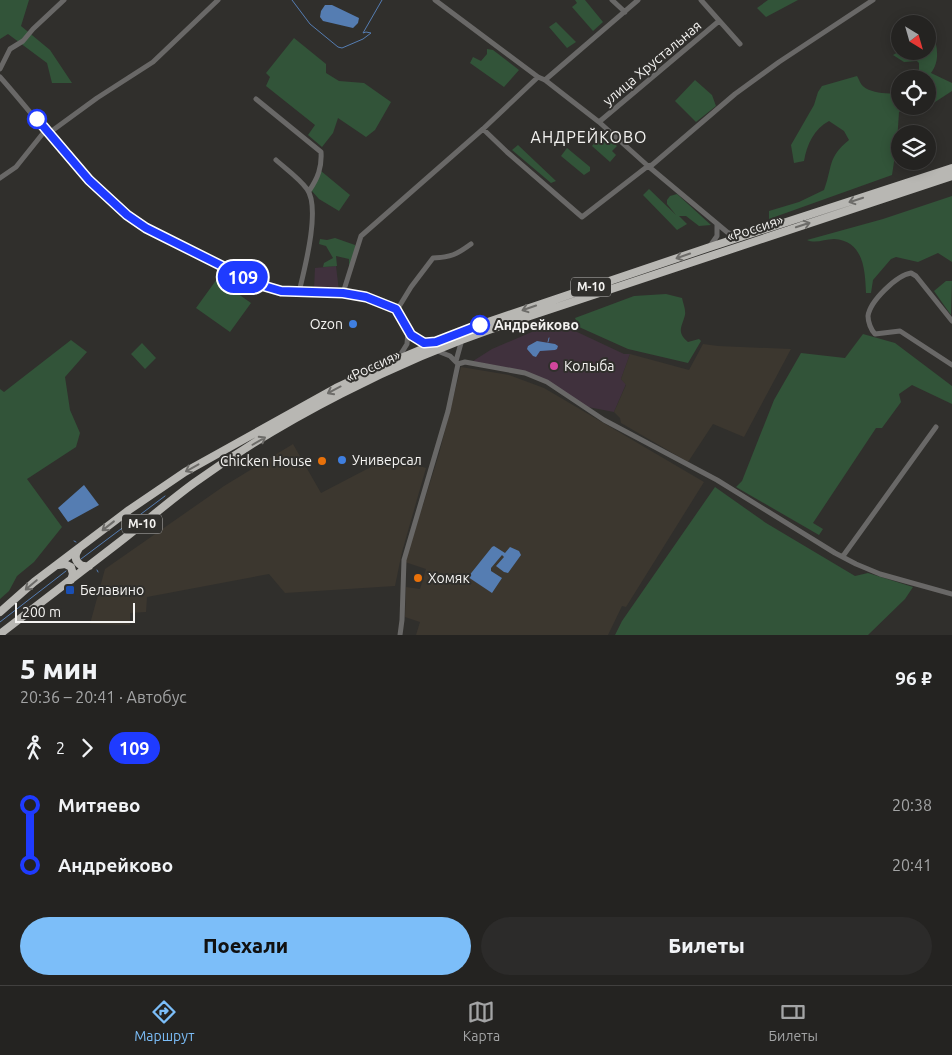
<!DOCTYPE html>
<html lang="ru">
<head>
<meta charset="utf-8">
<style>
	:root { --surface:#242321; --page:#2c2b2a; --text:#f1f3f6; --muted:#a3a4a5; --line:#41403f; --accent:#7cbef9 }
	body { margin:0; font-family:Ubuntu,sans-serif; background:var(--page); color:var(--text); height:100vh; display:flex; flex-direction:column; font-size:19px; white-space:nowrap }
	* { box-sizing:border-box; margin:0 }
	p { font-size:16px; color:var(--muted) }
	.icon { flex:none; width:28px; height:28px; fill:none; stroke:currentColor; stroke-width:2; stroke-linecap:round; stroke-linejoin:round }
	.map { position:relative; height:635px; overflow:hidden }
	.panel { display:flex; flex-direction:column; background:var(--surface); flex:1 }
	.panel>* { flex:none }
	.badge { padding:0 10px; border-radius:16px; font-size:18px; line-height:32px }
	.needle { width:32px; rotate:143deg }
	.tools { position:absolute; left:891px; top:15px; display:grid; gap:10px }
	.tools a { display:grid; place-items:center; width:45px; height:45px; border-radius:50%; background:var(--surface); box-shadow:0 2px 12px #0003,0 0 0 1px var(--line); font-size:25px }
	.scale { position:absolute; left:15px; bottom:12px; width:120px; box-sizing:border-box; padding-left:5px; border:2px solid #f4f3f1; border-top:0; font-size:14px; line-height:18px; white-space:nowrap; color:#f4f3f1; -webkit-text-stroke:4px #302f2c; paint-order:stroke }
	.map>.badge { position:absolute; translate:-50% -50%; box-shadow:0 0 0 2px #fff }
	.legs { display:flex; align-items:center; gap:8px; height:55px; padding:0 20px; font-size:16px }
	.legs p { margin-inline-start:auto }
	.summary { display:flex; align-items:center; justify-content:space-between; height:85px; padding:0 20px }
	h1 { font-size:28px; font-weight:800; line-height:38px }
	.button { display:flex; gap:10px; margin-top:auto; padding:10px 20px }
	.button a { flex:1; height:58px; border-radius:30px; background:var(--accent); color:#111; font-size:20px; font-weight:800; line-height:58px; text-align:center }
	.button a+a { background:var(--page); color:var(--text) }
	ul { padding:0 20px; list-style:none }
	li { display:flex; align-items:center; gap:18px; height:60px; font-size:19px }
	li i { display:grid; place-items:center; width:8px; height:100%; margin:0 6px; background:currentColor }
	li i::after { content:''; width:12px; height:12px; margin:-6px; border:4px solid; border-radius:50%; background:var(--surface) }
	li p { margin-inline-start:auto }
	li:first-child i { background:linear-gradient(#0000 50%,currentColor 0) }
	li:last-child i { background:linear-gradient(currentColor 50%,#0000 0) }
	.dock { display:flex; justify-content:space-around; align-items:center; height:70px; border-top:1px solid var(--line); background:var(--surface); font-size:14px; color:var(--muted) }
	.dock a { display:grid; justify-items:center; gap:2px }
	.dock .current { color:var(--accent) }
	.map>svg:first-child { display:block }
</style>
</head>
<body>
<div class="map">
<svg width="952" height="635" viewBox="0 0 952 635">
	<rect width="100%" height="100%" fill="#302f2c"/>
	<path fill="#40313d" d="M336,266L339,291L314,290L315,268Z
		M574,321L575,331L624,354H630L621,379L626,384L614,412L588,407L547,382L526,375L470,363L492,349L548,325Z"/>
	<path fill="#3c372f" d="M703,344L718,346L791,349L744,437L713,424L688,462L621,423L620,418L614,412L626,385L621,379L630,354L689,370Z
		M461,367L509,375L544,388L704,482L626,607L622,606L608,635H416L420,622L405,617L406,587L420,589L426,569L405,562L439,454Z
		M293,444L321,493L390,457L426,468L402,552L395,586L285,593L269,574L147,597L146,612L130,613V625L90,624L105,569L224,486Z"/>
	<path fill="#325439" d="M0,0H29L21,26L50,50L72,83H52L47,63L8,34L0,39Z
		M575,0H585L603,22L593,31L572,7L577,3Z
		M768,0H798L766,17L757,8Z
		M556,22L576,42L567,48L549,27Z
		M932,32C938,46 940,61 931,73L952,83V91L935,102L928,103V79H917L919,76V63L917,61L904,62L893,55L900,51H928V35Z
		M294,38L326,64V73L339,81L364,83L391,102L375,130L366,137L338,118L333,133L322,147L308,135L315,125L266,86L270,77L266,73Z
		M487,49L493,50L519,70L504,87L470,63L473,57L481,61L487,54Z
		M857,76C859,79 860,84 864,87C871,93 891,95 900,92V106H913L899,112L897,142L892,175L769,219V211L799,202L824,190C833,166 827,158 849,140L844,131L829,121C814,129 807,144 804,161L794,163L791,145L814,105L818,92L822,86Z
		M695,80L712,95L716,106L696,122L675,101Z
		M602,133L617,146L612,151L616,155L610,162L592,146Z
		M518,145L556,181L551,183L512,150Z
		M567,148L590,167V171L584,175L561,156Z
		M321,171L350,195L339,211L319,199L311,190Z
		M649,189L676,215L667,204V200L670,196L677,194L711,225L699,226L686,216H679L687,224L677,230L643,195Z
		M952,196V262L938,253L918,262L896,257L891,259L873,280L871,293H866C865,270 864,241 834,239C824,239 816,244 807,240L883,219Z
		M335,238L355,245V249L349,269V259L336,256L337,266L323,267L324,263L333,258L326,246L319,244L320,239L327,240Z
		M217,279L251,303L230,332L196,308Z
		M946,281H952L951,315L934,291Z
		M666,294L682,298C683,303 686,310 685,315C682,327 676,332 688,342L699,339L701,341L688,363L628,349L579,327L575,318L634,296Z
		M863,334L895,343L952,386V404L912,385L899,394L901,402L882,428H876L813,523L823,529L819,535L736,487L742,481L774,400L801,353L845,358Z
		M71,340L87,352L65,377L70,410L80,433L76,447L27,479L62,527L34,562L17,576L9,591L0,599V389L4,392Z
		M142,343L156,358L145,369L131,354Z
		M715,487L766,523L855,576L868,573L913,587L905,599L868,635H615L622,621Z"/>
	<path fill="#557db2" d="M325,5H332L359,18L358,23L353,28L323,21L320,17L321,11Z
		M537,341L555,344L558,346L557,349L555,350L540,351L536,357L533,356L527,349L528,346Z
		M84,485L99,505L68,522L58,508Z
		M494,546L505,553L510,547L519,551L521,555L508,573L504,572L496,566L504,557L502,555L491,568V571L502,578L492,593L468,577L492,547Z"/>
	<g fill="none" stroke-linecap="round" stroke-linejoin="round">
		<path stroke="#557db2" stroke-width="1" d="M292,0L310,24L338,47L342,48L363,39L371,33L366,32L363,33L382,0
			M548,342L549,338
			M74,541L76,542
			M81,559L165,496
			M97,570L98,572
			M0,622L66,571"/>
		<path stroke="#696867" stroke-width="5" d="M435,0L538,77
			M612,0L625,12
			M701,0L740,44
			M0,69L10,49L23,41L33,29L64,0
			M0,77C40,122 76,173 123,212C140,226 162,235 182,246C209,260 237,278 267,287C299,298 334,286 365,297C374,300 389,303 397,309C411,321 403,344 432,343
			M545,80L638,0
			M256,99L321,152C322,167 318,178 309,191
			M599,122L719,21
			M483,129L507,152L582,217L648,166L652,165L735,94L779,62L873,0
			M276,160C286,169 299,178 307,189C321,208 304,271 299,292
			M0,178L16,167L44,132L49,133L97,98L153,62L218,0
			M710,246L717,236V224
			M343,293L361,236L483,129L538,77L545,80L599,122L648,166L727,232L733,235L741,236
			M397,310L411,287L433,258C451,257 456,255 471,244
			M952,321L916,276L911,273C897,275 870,301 868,316C868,322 871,330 875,334L900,331L952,365
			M399,357L407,344L408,331
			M456,361L461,343
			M458,364L465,362L525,373L547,382L604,420L717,480L835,553L856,564L880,574L952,594
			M843,556L936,427
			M400,635L402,620L404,560L448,411L458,364L450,356L440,352"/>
		<path stroke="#b8b7b3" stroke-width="8" d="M78,550C72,559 79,568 89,566
			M58,565L65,564L71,567L73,574L71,580
			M0,612L34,582L129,510L185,472L336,388L394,361L482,324L707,248L952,168
			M0,634C39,604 78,574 117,544C143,524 168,502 194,483C284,418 395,362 500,326L952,176"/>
	</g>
	<defs><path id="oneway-shaft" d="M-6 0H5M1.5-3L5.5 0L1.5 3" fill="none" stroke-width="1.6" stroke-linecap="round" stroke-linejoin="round" transform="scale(1.25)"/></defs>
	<g stroke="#6d6c69">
		<use href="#oneway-shaft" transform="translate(856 200) rotate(162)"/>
		<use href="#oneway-shaft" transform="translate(803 225) rotate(-18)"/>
		<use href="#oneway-shaft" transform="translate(683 256) rotate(161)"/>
		<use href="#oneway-shaft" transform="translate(529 308) rotate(161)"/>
		<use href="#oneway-shaft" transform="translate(334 390) rotate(152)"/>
		<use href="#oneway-shaft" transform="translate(259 441) rotate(-30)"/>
		<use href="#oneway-shaft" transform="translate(192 468) rotate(151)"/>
		<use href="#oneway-shaft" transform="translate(108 526) rotate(142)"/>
		<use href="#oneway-shaft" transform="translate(31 585) rotate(140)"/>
	</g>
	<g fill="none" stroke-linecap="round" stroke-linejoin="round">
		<g stroke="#fff" stroke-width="11">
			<path id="line-1" d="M37,119L89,180L127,215L146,228L248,279L264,286L281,291L343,293L366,297L396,309L411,335L424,343L436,342L480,325"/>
		</g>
		<use href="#line-1" stroke="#1f3bff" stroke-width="8"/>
	</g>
	<g fill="#fff" stroke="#1f3bff" stroke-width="2.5">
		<circle cx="37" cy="119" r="9"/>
		<circle cx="480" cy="325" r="9"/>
	</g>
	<g fill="#3f7fe0" stroke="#302f2c" stroke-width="2">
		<circle cx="353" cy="324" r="5"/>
		<circle cx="342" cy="460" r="5"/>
	</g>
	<circle fill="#d1479c" stroke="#302f2c" stroke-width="2" cx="554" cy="366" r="5"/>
	<g fill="#e8710a" stroke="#302f2c" stroke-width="2">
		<circle cx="322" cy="461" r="5"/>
		<circle cx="418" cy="578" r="5"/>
	</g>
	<rect fill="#1a4fb4" stroke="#302f2c" stroke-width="2" x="65" y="585" width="10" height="10" rx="2.5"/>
	<g text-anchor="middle" stroke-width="4" stroke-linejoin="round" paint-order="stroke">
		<g fill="#302f2c" stroke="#b9b8b6" stroke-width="1">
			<rect x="571" y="277.5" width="40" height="19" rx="4"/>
			<rect x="122" y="514.5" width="40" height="19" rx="4"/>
		</g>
		<g font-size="12" font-weight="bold" fill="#f4f3f1">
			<text x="591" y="291">М-10</text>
			<text x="142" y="528">М-10</text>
		</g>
		<g font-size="14" fill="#f4f3f1" stroke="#302f2c">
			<text transform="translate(652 63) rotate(-40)" y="5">улица Хрустальная</text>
			<text transform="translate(755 228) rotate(-18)" y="5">«Россия»</text>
			<text transform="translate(373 366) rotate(-25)" y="5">«Россия»</text>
		</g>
		<g font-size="14" fill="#f4f3f1" stroke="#302f2c" text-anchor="start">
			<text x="343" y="329" text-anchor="end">Ozon</text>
			<text x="564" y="371">Колыба</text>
			<text x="352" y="465">Универсал</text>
			<text x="312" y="466" text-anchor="end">Chicken House</text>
			<text x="428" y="583">Хомяк</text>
			<text x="80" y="595">Белавино</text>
		</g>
		<g font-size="14" font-weight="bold" fill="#f4f3f1" stroke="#302f2c" text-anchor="start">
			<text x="494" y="330">Андрейково</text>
		</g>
		<g font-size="16" letter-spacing="1" fill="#f4f3f1" stroke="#302f2c">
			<text x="589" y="143">АНДРЕЙКОВО</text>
		</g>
	</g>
</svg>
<div class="tools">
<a><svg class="needle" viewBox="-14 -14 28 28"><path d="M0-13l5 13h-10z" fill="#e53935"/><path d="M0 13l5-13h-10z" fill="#a3a4a5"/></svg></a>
<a><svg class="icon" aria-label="locate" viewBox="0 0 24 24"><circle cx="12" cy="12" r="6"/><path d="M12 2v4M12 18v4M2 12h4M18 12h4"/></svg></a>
<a><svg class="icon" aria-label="layers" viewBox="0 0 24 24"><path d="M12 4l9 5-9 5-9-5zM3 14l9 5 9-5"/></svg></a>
</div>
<div class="scale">200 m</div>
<b class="badge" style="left:243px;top:277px;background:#1f3bff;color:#fff">109</b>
</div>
<section class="panel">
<div class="summary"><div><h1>5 мин</h1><p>20:36 – 20:41 · Автобус</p></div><b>96 ₽</b></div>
<div class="legs"><svg class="icon" aria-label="walk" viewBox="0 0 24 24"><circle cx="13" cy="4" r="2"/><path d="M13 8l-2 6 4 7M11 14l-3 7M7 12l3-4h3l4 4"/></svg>2<svg class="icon" aria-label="forward" viewBox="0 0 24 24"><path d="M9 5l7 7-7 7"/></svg><b class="badge" style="background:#1f3bff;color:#fff">109</b></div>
<ul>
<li><i style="color:#1f3bff"></i><b>Митяево</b><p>20:38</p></li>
<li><i style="color:#1f3bff"></i><b>Андрейково</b><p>20:41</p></li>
</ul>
<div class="button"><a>Поехали</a><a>Билеты</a></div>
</section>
<nav class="dock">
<a class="current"><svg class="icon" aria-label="directions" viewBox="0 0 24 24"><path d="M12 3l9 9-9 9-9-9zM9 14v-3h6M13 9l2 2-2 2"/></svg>Маршрут</a>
<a><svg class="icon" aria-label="map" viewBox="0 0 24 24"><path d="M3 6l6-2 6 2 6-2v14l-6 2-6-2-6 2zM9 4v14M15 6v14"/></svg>Карта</a>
<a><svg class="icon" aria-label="tickets" viewBox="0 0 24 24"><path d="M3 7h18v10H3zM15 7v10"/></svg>Билеты</a>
</nav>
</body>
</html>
